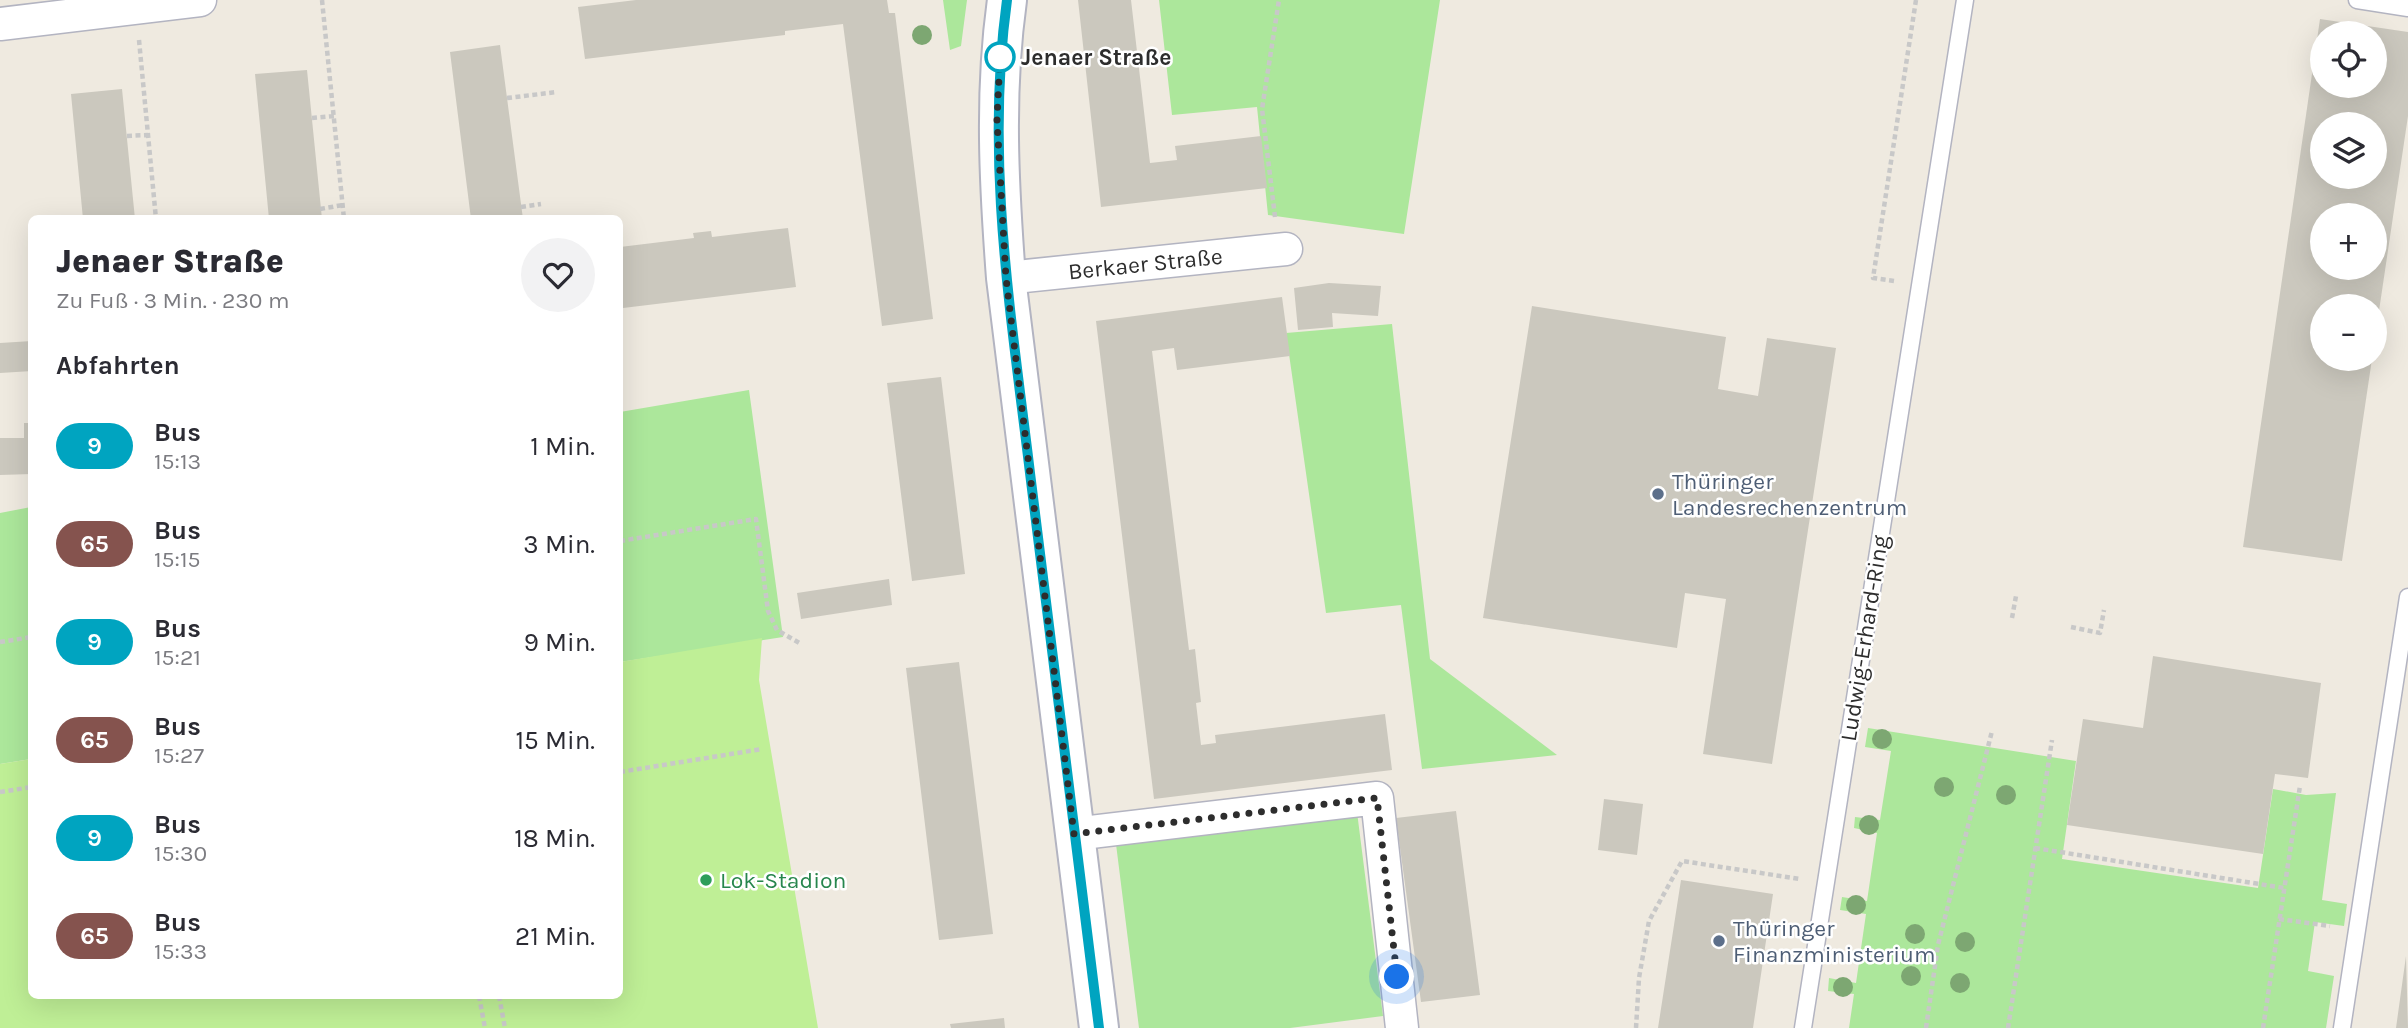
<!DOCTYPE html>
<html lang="de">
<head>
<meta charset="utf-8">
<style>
	:root { --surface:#fff; --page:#f2f2f3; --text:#2b2b33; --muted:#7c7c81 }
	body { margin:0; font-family:Karla,sans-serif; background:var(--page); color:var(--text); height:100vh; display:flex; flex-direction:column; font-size:26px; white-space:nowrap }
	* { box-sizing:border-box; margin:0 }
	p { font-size:23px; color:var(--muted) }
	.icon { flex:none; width:38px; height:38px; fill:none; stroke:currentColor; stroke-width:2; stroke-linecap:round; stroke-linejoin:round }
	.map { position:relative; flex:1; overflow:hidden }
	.sheet { position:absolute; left:28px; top:215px; width:595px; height:784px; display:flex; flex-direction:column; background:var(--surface); border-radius:10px; box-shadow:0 7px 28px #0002 }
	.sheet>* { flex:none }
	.badge { padding:0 14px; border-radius:23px; font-size:24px; line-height:46px }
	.controls { position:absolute; left:2310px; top:21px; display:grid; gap:14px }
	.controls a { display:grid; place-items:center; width:77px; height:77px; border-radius:50%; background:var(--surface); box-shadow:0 7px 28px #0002; font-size:35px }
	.you { position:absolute; width:35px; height:35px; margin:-18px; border:5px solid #fff; border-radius:50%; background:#1a73e8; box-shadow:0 0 0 10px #1a73e833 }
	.map>.badge { position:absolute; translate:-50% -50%; box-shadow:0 0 0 4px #fff }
	h2 { padding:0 28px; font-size:26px; line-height:63px }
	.round { display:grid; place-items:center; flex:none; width:74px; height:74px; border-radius:37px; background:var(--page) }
	.summary { display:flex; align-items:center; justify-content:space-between; height:119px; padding:0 28px }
	h1 { font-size:33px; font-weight:800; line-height:52px }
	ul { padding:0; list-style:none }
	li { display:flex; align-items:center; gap:21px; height:98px; padding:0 28px }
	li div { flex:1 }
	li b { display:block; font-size:26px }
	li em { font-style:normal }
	li .badge { min-width:77px; font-weight:700; text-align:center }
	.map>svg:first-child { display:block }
</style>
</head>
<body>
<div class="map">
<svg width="2408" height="1028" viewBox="0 0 2408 1028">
	<rect width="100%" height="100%" fill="#efeae0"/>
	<path fill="#ace79b" d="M943,0H967L961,46L950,50Z
		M1159,0H1440L1404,234L1268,215L1257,107L1172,115Z
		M1392,324L1430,659L1557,755L1422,769L1401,605L1326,613L1286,333Z
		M749,390L783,637L620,662V412Z
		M31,507V759L0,764V513Z
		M1868,728L2076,761L2062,859L2258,888L2273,789L2306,795L2336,793L2322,900L2347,904L2344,926L2315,922L2308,971L2334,976L2326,1028H1849L1854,994L1828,991L1829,978L1856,983L1866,914L1840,910L1842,897L1867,901L1877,833L1854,828L1855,817L1880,820L1891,751L1865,747Z
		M1357,812L1383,1016L1290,1028H1139L1116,844Z"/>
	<path fill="#bfef96" d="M762,638L759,680L818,1028H0V764L31,759L32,996H620V662Z"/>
	<path fill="#cbc8be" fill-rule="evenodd" d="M636,0H887L889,13H895L933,319L882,326L843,24L785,31V35L585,59L578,7Z
		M1078,0H1131L1150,163L1177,160L1175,146L1261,136L1267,188L1101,207Z
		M2320,19L2408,32V116L2376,331L2375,306H2322V359H2372L2342,561L2243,547ZM2322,33H2375V86H2322ZM2322,124H2375V177H2322ZM2322,215H2375V268H2322Z
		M500,45L523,219H471L450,52Z
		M307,70L322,219H269L255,74Z
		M122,89L135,219H83L71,94Z
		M788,228L796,287L623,308L620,280V247L694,238L693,233L711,231L712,237Z
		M1329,283L1381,286L1378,316L1332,313L1333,327L1298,330L1294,288Z
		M1282,297L1290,356L1177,370L1174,348L1152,351L1189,650L1195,649L1201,702L1196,703L1201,745L1216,743L1215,735L1385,714L1392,770L1154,799L1096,321Z
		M1532,306L1726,337L1718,389L1758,396L1767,338L1836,348L1772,764L1703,754L1726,599L1685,593L1677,648L1483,618Z
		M32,341V371L0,373V343Z
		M941,377L965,574L912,581L887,383Z
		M24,423H32V474L0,475V438H24Z
		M889,579L892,605L801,619L797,593Z
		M2153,656L2321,683L2308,778L2275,774L2263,854L2067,825L2083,719L2143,728Z
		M959,662L993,934L939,940L906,668Z
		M1604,799L1643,804L1637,855L1598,850Z
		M1456,811L1480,995L1421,1002L1396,818Z
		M1681,880L1773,894L1753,1028H1658Z
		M2406,956L2408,1028H2396Z
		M1004,1018L1005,1028H951L950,1024Z"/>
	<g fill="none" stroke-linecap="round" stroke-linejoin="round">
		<g stroke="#b3b4c1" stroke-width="19">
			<path id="service" d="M2357,0L2408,8
				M1803,1028L1965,0
				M2342,1028L2408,597"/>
		</g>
		<g stroke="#b3b4c1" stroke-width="35">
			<g id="minor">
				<path d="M0,24L200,0"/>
				<path id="s1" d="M1006,278L1286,249"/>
				<path d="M1074,834L1377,798L1402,1028"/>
			</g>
		</g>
		<g stroke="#b3b4c1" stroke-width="42">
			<path id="tertiary" d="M1007,0C994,93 999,185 1006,278L1099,1028"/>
		</g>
		<path stroke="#c8c8c8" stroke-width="4.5" stroke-dasharray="5 3.5" stroke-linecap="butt" d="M322,0L344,219
			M139,40L156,219
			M507,98L557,92
			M312,118L334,116
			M127,136L148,135
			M521,207L541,204
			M320,209L343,205
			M1275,217L1262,109L1279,0
			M1894,281L1873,278L1916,0
			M620,541L756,519L768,611L777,630L801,644
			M2012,618L2016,596
			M2071,627L2100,633L2104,610
			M0,642L32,637
			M620,772L762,749
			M0,792L32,787
			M2035,848L2284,888
			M2279,919L2330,926
			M479,996L485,1028
			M499,996L505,1028
			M1636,1028L1639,978L1649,921L1682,861L1800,879
			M1926,1028L1938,945L1992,731
			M2008,1028L2052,740
			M2263,1028L2300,786"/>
		<use href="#service" stroke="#fff" stroke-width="16"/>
		<use href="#minor" stroke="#fff" stroke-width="32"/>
		<use href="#tertiary" stroke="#fff" stroke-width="38"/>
	</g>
	<g fill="#7da772">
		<circle cx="922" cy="35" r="10"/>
		<circle cx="1882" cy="739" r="10"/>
		<circle cx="1944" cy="787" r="10"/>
		<circle cx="2006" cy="795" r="10"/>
		<circle cx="1869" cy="825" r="10"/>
		<circle cx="1856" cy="905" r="10"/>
		<circle cx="1915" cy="934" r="10"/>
		<circle cx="1965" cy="942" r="10"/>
		<circle cx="1911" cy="976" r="10"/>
		<circle cx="1960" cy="983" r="10"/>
		<circle cx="1843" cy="987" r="10"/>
	</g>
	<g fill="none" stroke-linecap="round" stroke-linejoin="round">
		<g stroke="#fff" stroke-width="16">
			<path id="line" d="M1007,0C985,160 1011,314 1030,473C1053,658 1076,843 1099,1028"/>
		</g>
		<use href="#line" stroke="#00a4c0" stroke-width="10"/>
		<path stroke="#2d2d2d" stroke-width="7" stroke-dasharray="0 12.6" d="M1000,57L997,120L1006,278L1074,834L1377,798L1397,977"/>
	</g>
	<circle fill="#fff" stroke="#00a4c0" stroke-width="3.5" cx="1000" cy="57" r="14"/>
	<g fill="#5c6f8a" stroke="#fff" stroke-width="2.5">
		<circle cx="1658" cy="494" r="7"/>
		<circle cx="1719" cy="941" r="7"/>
	</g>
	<circle fill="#2e9e5b" stroke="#fff" stroke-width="2.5" cx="706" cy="880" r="7"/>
	<g text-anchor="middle" stroke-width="5" stroke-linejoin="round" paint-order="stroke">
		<g font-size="23" font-weight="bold" fill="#2d2d2d" stroke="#fff" text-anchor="start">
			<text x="1021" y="65">Jenaer Straße</text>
		</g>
		<g font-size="23" fill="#2d2d2d" stroke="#fff">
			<text dy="8" stroke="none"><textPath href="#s1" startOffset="140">Berkaer Straße</textPath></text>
			<text transform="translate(1864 638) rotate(-81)" y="8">Ludwig-Erhard-Ring</text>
		</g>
		<g font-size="23" fill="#4e5e75" stroke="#fff" text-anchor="start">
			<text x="1672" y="489">Thüringer<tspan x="1672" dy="26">Landesrechenzentrum</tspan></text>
			<text x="1733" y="936">Thüringer<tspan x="1733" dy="26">Finanzministerium</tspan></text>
		</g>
		<g font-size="23" fill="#27864d" stroke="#fff" text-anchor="start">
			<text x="720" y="888">Lok-Stadion</text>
		</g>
	</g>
</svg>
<div class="controls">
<a><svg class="icon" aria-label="locate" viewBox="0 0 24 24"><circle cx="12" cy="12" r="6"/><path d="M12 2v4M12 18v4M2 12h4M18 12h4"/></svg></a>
<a><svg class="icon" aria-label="layers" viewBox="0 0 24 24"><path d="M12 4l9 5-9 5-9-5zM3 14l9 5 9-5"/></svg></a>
<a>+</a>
<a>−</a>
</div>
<div class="you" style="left:1397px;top:977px"></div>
<section class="sheet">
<div class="summary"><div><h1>Jenaer Straße</h1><p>Zu Fuß · 3 Min. · 230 m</p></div><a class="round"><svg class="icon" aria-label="heart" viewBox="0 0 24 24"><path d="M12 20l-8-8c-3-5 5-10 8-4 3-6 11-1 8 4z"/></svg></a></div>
<h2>Abfahrten</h2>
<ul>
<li><span class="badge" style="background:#00a4c0;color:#fff">9</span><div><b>Bus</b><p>15:13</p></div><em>1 Min.</em></li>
<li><span class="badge" style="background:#85534e;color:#fff">65</span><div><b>Bus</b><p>15:15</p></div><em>3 Min.</em></li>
<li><span class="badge" style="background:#00a4c0;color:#fff">9</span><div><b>Bus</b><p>15:21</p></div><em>9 Min.</em></li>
<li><span class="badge" style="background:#85534e;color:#fff">65</span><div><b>Bus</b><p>15:27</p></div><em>15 Min.</em></li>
<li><span class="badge" style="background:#00a4c0;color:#fff">9</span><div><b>Bus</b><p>15:30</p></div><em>18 Min.</em></li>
<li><span class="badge" style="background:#85534e;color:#fff">65</span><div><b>Bus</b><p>15:33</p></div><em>21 Min.</em></li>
</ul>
</section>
</div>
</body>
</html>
